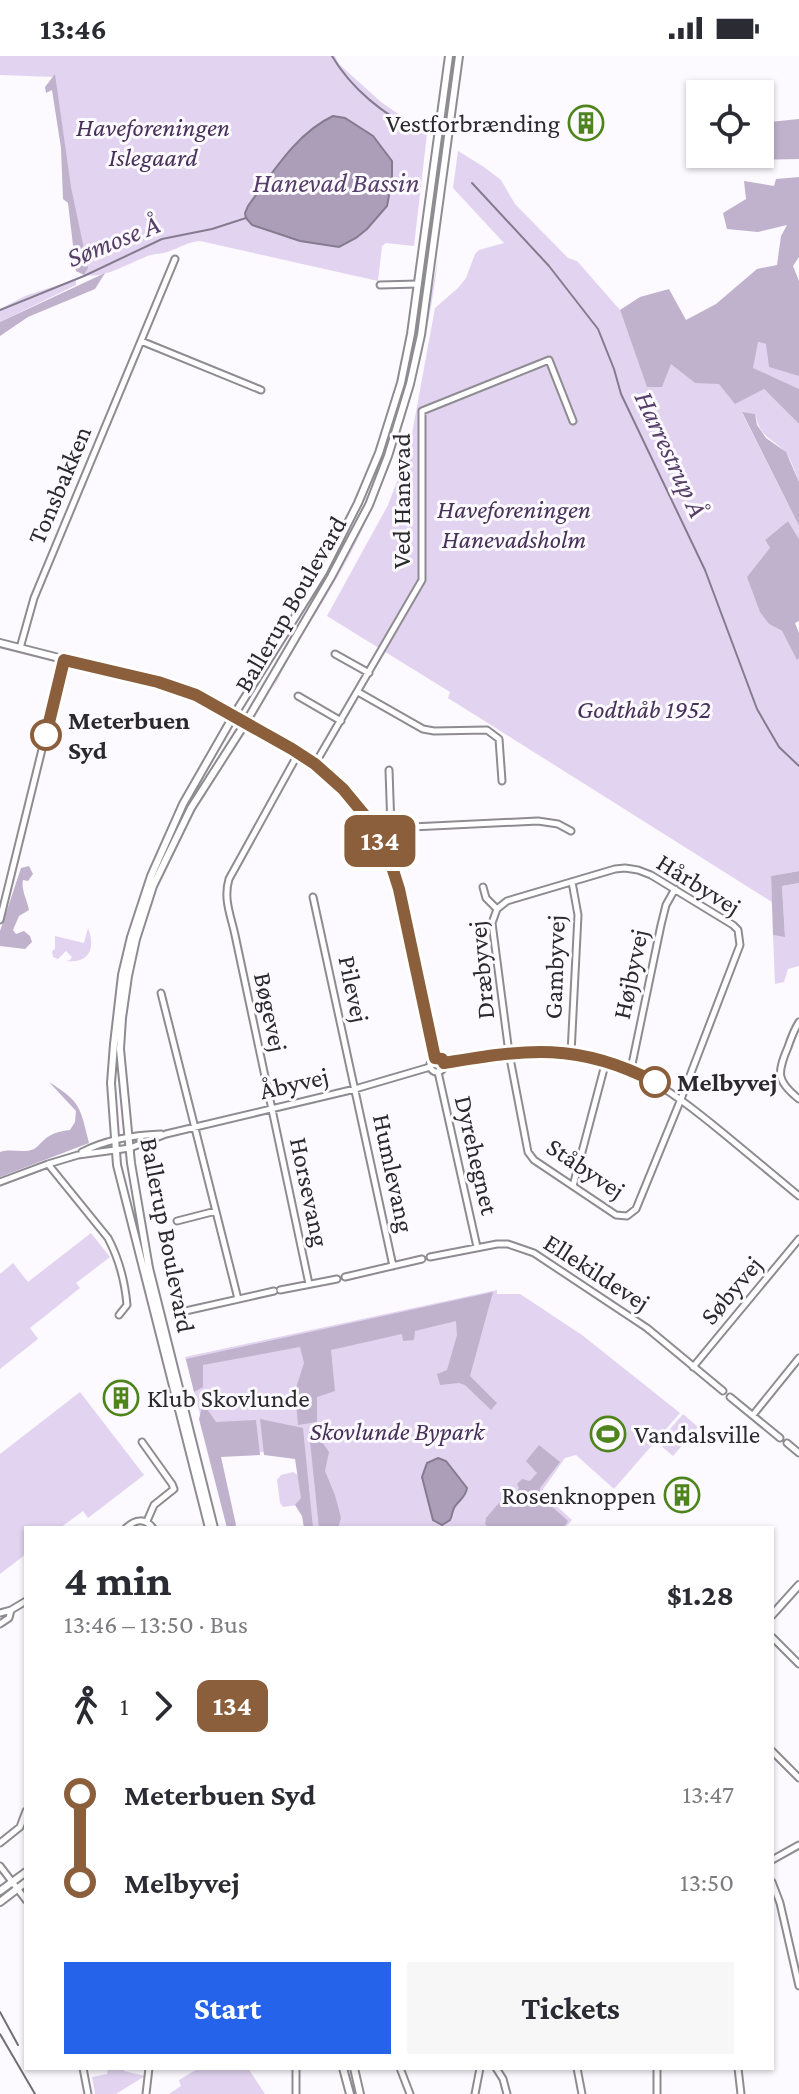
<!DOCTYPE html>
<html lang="en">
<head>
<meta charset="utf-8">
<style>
	:root { --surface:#fff; --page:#f7f7f7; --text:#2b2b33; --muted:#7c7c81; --accent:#2563eb }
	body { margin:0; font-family:"Crimson Pro",serif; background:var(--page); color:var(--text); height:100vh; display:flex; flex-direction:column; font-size:30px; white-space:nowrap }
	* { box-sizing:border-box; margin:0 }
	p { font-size:26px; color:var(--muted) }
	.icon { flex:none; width:44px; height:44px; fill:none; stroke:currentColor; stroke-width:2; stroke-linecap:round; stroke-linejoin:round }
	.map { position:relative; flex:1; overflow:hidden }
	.details { position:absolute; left:24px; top:1470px; width:750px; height:544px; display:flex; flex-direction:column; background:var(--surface); border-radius:0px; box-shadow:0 2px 6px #0004 }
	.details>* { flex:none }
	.badge { padding:0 16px; border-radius:12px; font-size:28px; line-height:52px }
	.controls { position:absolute; left:686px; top:24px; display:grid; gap:16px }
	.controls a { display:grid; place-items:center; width:88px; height:88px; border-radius:0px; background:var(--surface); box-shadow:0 2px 6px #0004; font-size:40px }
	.map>.badge { position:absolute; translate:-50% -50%; box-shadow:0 0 0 4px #fff }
	.legs { display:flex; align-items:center; gap:12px; height:88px; padding:0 40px; font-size:26px }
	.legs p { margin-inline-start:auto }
	.head { display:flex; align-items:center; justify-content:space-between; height:136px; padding:0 40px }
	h1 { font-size:44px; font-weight:700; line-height:60px }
	.primary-button { display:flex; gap:16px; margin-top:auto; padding:16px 40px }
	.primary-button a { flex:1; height:92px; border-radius:0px; background:var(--accent); color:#fff; font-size:32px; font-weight:700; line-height:92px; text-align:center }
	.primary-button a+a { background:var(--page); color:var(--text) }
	ul { padding:0 40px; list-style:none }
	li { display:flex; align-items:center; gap:28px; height:88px; font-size:30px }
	li i { display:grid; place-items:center; width:12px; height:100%; margin:0 10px; background:currentColor }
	li i::after { content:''; width:20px; height:20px; margin:-10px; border:6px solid; border-radius:50%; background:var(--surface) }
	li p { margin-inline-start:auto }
	li:first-child i { background:linear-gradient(#0000 50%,currentColor 0) }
	li:last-child i { background:linear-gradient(currentColor 50%,#0000 0) }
	.status { display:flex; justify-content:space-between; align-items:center; height:56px; padding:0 40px; background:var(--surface); direction:ltr }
	.status svg { height:22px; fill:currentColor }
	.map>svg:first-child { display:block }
</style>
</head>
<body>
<div class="status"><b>13:46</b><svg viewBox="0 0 49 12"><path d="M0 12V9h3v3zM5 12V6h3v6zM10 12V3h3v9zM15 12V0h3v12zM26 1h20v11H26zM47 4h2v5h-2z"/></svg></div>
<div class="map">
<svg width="799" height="2038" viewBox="0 0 799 2038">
	<rect width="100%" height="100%" fill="#fcf9ff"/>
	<path fill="#e2d4f0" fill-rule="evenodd" d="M0,0H335L339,8L381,46L427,78L414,190L386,187L382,190L378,225L200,185C188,186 181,191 170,195C164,198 158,197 151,199C131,205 107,223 84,219L86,215L82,216L54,21L0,19ZM313,71L387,150C375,164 357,188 338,190C324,192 261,176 251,168C248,165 247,160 245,157L284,103Z
		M458,95L484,111L501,124L515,148L568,202L577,205L620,254L647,330L671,307L695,327H718L764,333L799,368V426C795,416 791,402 784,395C770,380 761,383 755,358L742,357L799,470V483L788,465L765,484L770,492L769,568L782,575L797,603L799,602V815L771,820L772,846L448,642L450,636L327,560L388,449L409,394L435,252L458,232L466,222L475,198L479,194L504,187L453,132Z
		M438,203C425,307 397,409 348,502C324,547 294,589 272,635L281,613L356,483L393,395L416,315Z
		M76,223V229L0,266V253L25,240Z
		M757,286L766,288L799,320V333L752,313Z
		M799,827V910L788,913L784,926L775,928L773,879L785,880L782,830Z
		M88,872C96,892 89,908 66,905L70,904L72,901L66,895L58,903L53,901L52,895L55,893V880L84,887Z
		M91,1177L110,1201L76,1227L80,1232L30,1272L38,1283L0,1313V1218L13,1207L28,1226Z
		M497,1234V1238H520L582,1279L680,1357L614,1433L576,1399L565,1402L541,1436L572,1464L565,1472H312L303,1393L211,1400L185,1301Z
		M80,1336L144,1419L88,1462L83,1455L60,1472H26V1498L0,1518V1398Z
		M683,1358L698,1371L673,1400L658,1387Z
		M293,1416L298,1419L303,1442L297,1449L283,1451L280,1447L277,1424L281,1419Z
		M108,2012H122L124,2015L145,2020L116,2038H95L92,2021L107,2018Z
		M199,2012H248L265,2038H169L181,2030L179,2024Z"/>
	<path fill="#c0b2cd" d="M55,18L71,131L88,212L84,219L76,215L68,147L63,143L61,92L52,34L46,37L45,31Z
		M799,63V103L753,104L739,112V98H760V67Z
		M799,121V201L793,210L799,225V320L769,311L766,288L758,286L753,312L799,333V368L764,333L735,348L719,328L695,327L671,308L662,331H647L620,254L640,241L669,233L686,264L716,248L757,213L777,209L781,180L787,169L758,176L727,173L723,157L746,143L744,125L774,130L776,123Z
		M105,217L95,233L28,261L0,280V266Z
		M742,356L755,358L757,369L766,382L786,396L799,426V470Z
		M788,465L799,483V565L795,567L799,577V602L797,604L782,575L769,568L760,556L747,521L770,492L765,484Z
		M29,810L33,818L28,825L23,824C21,834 27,843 29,854L19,860L13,874L16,878L24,875L30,880L32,886L25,893L0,890V875L21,812Z
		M799,815V827L782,830L785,881L773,879L771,820Z
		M49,1026C81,1046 80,1051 89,1087L0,1121V1096C12,1092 23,1098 34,1093C39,1090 39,1088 44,1084C51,1077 61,1075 70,1074L75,1066L76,1055Z
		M493,1236L470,1320L497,1347L491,1354L465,1329L459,1327L440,1329L437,1318L447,1314L457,1279L456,1265L415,1275L414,1284L403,1285L402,1278L331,1294L335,1335L317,1341V1366L298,1369L295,1335L304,1307L300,1291L203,1309V1331L194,1336L186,1303Z
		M203,1347L216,1366L256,1364L260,1399L221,1401L236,1469L234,1472H227L199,1363Z
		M260,1363L303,1372L313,1472H304L302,1460L295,1449L301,1442L295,1403L264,1399Z
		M309,1376L316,1377L329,1396L325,1415L335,1439L341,1462L338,1472H319Z
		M539,1389L560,1406L540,1432L539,1439L568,1465L563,1472H489L485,1468L486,1462L505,1440C512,1441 516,1438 519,1432L517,1428L522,1423L530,1425L537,1417L526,1405Z"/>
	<path fill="#ac9eb9" stroke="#857b8f" stroke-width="2" d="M333,60L345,62L373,80L392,105V124L387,150L367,173L356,182L339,191L300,185L252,169L246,162L245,157L248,150C272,118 296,77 333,60Z
		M438,1402L446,1405L467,1432C466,1440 461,1443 456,1449C452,1453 453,1459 450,1464L442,1469L433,1464L422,1421L427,1407Z"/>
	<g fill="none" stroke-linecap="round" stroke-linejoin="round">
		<path stroke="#857b8f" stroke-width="2" d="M332,0C352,34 383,57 417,76
			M472,127L549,210L598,273L614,313L621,338L705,514L757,653L779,691L799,710
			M0,254L84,220L162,183L212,173L246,162"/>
		<g stroke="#8e8b91" stroke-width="9">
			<path id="minor" d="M380,229L418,228
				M141,285L261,334
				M20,592L34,542L175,203
				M335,598L369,617
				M358,636L423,673L434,675L487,674L499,683L502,725
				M298,640L341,665
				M246,666C268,681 293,692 314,708C357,739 384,783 399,833L435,1002
				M298,698L229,823C223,843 231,860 235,879L309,1228
				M315,708L422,524V355L549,304L573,365
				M389,714L391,772
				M377,778L391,772L538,765L558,768L571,775
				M625,812L638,814L651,819L733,869L738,874L740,889L681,1043L636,1153L627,1160L616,1159L534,1104L528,1096L509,997L492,867L497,853L507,845L615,813Z
				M483,831L486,842L497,853
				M313,841L393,1210
				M0,864L64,604
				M161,937L238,1243
				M799,966C794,974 791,982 788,991C777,1017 776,1025 799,1043
				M571,997L578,859L572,826
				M430 1009a7 7 0 1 1 14 0a7 7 0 1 1-14 0Z
				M444,1007C479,1002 513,994 548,995C623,998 668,1032 723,1077C748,1098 774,1119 799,1140
				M631,1013L661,869L666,849L675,833
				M438,1016L477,1191
				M82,1096C107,1083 133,1079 161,1078
				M48,1108L108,1182C119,1203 125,1226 127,1249L119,1259
				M0,1126L48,1108L78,1099L130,1092L166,1078L355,1033L430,1011
				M573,1130L606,1005
				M177,1165L216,1155
				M430,1201L497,1188H508L534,1197L647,1272L723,1335
				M345,1221L422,1203
				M280,1234L337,1223
				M181,1256L274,1235
				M693,1311L799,1183
				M730,1341L780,1382
				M753,1359L799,1302
				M142,1386L172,1428L174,1433L154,1449L147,1465
				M787,1387L799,1397
				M126,1472C135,1463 145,1462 153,1472
				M0,1557L11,1554L26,1545
				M0,1568L9,1562L11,1554
				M772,1581L799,1608
				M772,1695L799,1722
				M0,1787L20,1771L26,1755
				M772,1804L799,1789
				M0,1810L26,1844
				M772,1826L780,1847L799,1930
				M83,2012L88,2038
				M296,2012V2038
				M400,2012L410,2038
				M496,2012L503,2023L507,2038
				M577,2012L582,2038
				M657,2012V2038
				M738,2012L741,2038
				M146,2038L149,2012
				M475,2038L480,2012"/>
		</g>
		<g stroke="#8e8b91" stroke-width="10">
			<path id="tertiary" d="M0,587L181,633L196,639L246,666
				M209,1472L117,1109L111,1027L114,988L122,919L131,881L151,820L183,748L234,659L323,516L358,447L379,397L401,327L411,278L449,0
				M214,1472L149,1212L131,1107L120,993L122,962L128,920L136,883L153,830L191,752L246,666L331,521L369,449L388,400L410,328L421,279L459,0
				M772,1559L799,1529
				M0,1835L26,1816
				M0,1846L26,1826
				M343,2012L350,2038
				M354,2012L360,2038"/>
		</g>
		<use href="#minor" stroke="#fff" stroke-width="5"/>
		<use href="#tertiary" stroke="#fff" stroke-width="6"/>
		<path stroke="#706f73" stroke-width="2" d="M0,1956L18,1989
			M0,1978L35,2038"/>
	</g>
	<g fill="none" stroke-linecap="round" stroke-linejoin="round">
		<g stroke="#fff" stroke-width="18">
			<path id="line-1" d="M46,679L64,604L158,626L196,639L292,693L315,708L343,733L367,762L377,778L393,814L399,833L435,1002L442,1003L444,1007C527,993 578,986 655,1026"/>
		</g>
		<use href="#line-1" stroke="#8b5e3c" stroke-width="12"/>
	</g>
	<defs>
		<g id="building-ring" transform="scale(1.8)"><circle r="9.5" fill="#fcf9ff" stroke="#4e841c" stroke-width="1.5"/><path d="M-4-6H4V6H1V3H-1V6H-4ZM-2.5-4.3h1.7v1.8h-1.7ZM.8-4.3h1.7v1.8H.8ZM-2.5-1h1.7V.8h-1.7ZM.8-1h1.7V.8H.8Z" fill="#4e841c"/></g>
		<g id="stadium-ring" transform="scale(1.8)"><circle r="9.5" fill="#fcf9ff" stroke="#4e841c" stroke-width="1.5"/><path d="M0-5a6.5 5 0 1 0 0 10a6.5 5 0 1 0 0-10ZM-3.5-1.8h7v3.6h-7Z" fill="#4e841c"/></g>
	</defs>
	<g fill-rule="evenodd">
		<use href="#building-ring" x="586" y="67"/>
		<use href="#building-ring" x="121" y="1342"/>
		<use href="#stadium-ring" x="608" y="1378"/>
		<use href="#building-ring" x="682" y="1439"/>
	</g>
	<g fill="#fff" stroke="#8b5e3c" stroke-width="4">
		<circle cx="46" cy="679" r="14"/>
		<circle cx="655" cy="1026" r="14"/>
	</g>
	<g text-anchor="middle" stroke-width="6" stroke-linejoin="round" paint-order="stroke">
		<g font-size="26" fill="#2a292c" stroke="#fcf9ff" text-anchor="end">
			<text x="560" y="76">Vestforbrænding</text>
			<text x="147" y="1351" text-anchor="start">Klub Skovlunde</text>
			<text x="634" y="1387" text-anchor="start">Vandalsville</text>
			<text x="656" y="1448">Rosenknoppen</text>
		</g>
		<g font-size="26" font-style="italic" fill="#473158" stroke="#fcf9ff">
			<text x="153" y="80">Haveforeningen<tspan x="153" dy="30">Islegaard</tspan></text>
			<text x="514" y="462">Haveforeningen<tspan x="514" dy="30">Hanevadsholm</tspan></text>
			<text x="644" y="662">Godthåb 1952</text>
			<text x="397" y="1384">Skovlunde Bypark</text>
		</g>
		<g font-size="26" fill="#2a292c" stroke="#fcf9ff">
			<text transform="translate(59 429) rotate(-67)" y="9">Tonsbakken</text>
			<text transform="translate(401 445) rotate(-90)" y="9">Ved Hanevad</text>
			<text transform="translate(290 548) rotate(-60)" y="9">Ballerup Boulevard</text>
			<text transform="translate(699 828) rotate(32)" y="9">Hårbyvej</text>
			<text transform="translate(554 911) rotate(-88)" y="9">Gambyvej</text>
			<text transform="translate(481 914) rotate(-95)" y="9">Dræbyvej</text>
			<text transform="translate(630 918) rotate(-78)" y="9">Højbyvej</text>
			<text transform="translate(354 933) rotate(78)" y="9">Pilevej</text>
			<text transform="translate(271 956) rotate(78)" y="9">Bøgevej</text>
			<text transform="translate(294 1027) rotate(-13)" y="9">Åbyvej</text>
			<text transform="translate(477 1099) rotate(77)" y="9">Dyrehegnet</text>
			<text transform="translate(586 1112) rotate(34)" y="9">Ståbyvej</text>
			<text transform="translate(394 1117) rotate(78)" y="9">Humlevang</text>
			<text transform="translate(310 1136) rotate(78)" y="9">Horsevang</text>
			<text transform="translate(168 1179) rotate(79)" y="9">Ballerup Boulevard</text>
			<text transform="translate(597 1216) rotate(33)" y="9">Ellekildevej</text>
			<text transform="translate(731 1234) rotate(-50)" y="9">Søbyvej</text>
		</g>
		<g font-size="26" font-weight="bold" fill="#2a292c" stroke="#fcf9ff" text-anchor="start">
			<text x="68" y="673">Meterbuen<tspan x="68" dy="30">Syd</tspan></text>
			<text x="677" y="1035">Melbyvej</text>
		</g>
		<g font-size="28" font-style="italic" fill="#553e67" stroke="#fcf9ff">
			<text x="336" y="136">Hanevad Bassin</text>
			<text transform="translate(113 184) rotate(-22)" y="10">Sømose Å</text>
			<text transform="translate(672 398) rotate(65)" y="10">Harrestrup Å</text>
		</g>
	</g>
</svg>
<div class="controls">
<a><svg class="icon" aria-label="locate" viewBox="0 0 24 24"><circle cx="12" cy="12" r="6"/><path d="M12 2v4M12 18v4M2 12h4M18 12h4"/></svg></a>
</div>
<b class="badge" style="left:380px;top:785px;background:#8b5e3c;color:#fff">134</b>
<section class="details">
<div class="head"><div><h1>4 min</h1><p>13:46 – 13:50 · Bus</p></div><b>$1.28</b></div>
<div class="legs"><svg class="icon" aria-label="walk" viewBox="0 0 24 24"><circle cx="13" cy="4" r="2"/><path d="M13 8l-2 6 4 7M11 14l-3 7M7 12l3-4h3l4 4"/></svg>1<svg class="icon" aria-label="forward" viewBox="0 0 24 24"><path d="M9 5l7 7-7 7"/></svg><b class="badge" style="background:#8b5e3c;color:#fff">134</b></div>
<ul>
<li><i style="color:#8b5e3c"></i><b>Meterbuen Syd</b><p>13:47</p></li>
<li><i style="color:#8b5e3c"></i><b>Melbyvej</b><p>13:50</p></li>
</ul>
<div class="primary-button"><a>Start</a><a>Tickets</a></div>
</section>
</div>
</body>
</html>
